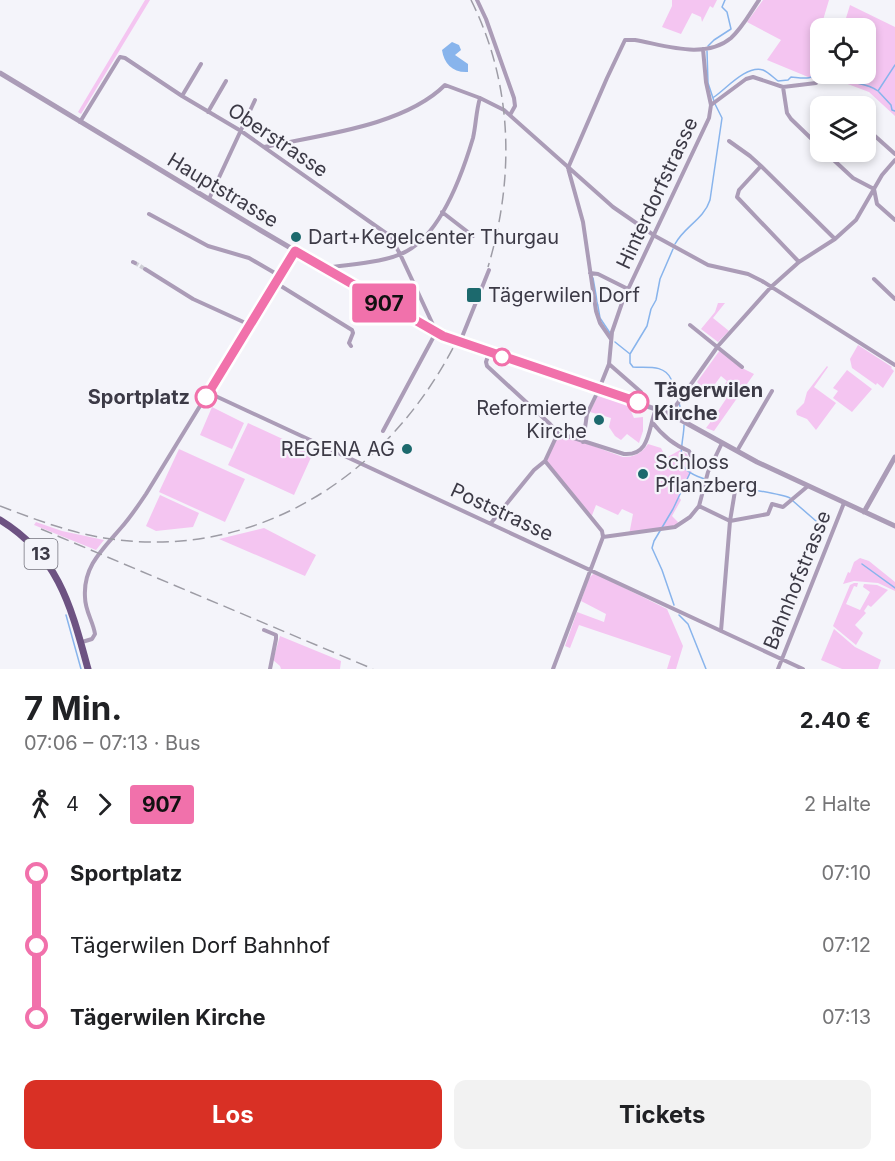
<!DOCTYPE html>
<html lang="de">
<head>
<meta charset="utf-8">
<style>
	:root { --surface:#fff; --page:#f2f2f2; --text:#202124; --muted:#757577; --accent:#d93025 }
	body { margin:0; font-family:Inter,sans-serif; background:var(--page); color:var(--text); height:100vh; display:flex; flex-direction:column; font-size:22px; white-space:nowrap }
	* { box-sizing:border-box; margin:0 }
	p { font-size:20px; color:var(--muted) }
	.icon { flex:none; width:33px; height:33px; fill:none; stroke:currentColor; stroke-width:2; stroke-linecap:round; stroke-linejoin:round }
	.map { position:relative; height:669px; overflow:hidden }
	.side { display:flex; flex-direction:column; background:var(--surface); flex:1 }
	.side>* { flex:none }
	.badge { padding:0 12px; border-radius:4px; font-size:21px; line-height:39px }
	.fabs { position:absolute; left:810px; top:18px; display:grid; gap:12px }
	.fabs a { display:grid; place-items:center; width:66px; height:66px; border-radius:12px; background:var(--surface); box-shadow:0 3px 9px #0003; font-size:30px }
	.map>.badge { position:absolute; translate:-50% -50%; box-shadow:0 0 0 3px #fff }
	.legs { display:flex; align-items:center; gap:9px; height:66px; padding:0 24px; font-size:20px }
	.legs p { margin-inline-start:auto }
	.head { display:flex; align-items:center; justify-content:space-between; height:102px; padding:0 24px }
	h1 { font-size:33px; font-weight:700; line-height:45px }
	.action { display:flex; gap:12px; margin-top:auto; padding:12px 24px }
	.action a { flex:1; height:69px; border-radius:12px; background:var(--accent); color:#fff; font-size:24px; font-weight:700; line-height:69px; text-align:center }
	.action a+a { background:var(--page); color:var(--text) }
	ul { padding:0 24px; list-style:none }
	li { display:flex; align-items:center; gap:21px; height:72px; font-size:22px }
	li i { display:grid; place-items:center; width:9px; height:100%; margin:0 8px; background:currentColor }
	li i::after { content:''; width:15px; height:15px; margin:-8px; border:4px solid; border-radius:50%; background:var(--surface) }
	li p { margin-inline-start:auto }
	li:first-child i { background:linear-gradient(#0000 50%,currentColor 0) }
	li:last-child i { background:linear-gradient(currentColor 50%,#0000 0) }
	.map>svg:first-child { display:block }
</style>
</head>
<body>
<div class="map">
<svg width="895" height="669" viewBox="0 0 895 669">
	<rect width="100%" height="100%" fill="#f4f4fa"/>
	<path fill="#f4c5f1" d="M145,0H150L81,114L78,112Z
		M672,0H717L713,8L710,6L702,22L701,17L692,13L681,34L662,27L672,6Z
		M763,0H829L820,30V74H866V28H843L850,5L895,27V116L869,92L837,80L813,79L767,60L781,40L747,22Z
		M718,303H725L713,318L729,331L718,342L701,329L715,312Z
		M858,345L892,367L891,368L894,371L883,388L877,383L876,385L852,368L850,359Z
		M720,350L740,367L754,374L714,431L706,428L715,416L718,417L720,414L718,411L726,399L718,393L727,381L721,376L712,388L710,386L706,391L697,382Z
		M827,366L828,367L814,387L836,403L816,430L807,419L797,415L796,411L804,403L807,392Z
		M847,370L872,389L852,412L833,398L838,391L833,388Z
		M599,393L627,403L634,418L643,417V431L639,443L627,434L621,440L615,436L609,427L611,418L590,412Z
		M212,407L244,423L232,449L200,435Z
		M248,423L313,453L294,495L228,465Z
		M558,433L623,457C634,457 641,454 648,444L661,448L666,458L680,450L687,454L693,468L679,497L681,500L672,516L678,522L675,527L629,535L633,514L622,509L618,515L596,505L591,518L545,461Z
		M179,449L245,479L225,522L159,492Z
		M160,495L199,513L193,527L156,531L146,526Z
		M36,522L62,531L104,540L96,550L34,525Z
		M264,528L316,555L305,576L219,539Z
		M860,558L869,561L895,582V591L878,583L854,581L843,584L848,572L850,573L854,562Z
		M594,573L667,609L683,646L676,669H667L671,656L579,625L570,648L565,646L577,612L604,622L606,614L581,601L589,578Z
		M854,583H858L857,587L854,586L846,604L860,610L870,592L863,587L864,584L877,585L888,590L871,607L868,605L864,611L866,613L855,625L863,633L856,645L833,626L850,585Z
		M834,629L855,647L881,660L878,669H842L821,660Z
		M280,636L341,661L340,669H281L280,666L273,660Z"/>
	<path fill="#88b4ec" d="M452,42L459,45L461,50L455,55L468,64V72C453,73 444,64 442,50Z"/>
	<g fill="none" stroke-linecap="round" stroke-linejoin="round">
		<path stroke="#88b4ec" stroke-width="1.5" d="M708,46L714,40L731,29L727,12L722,7L725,0
			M834,74C848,85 865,81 878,91L895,65
			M879,92L891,105L892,110L895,111
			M714,97C726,89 746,65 763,70C768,72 774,78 778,81L788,80L791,77C803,78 812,81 820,70
			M675,244C684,227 704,219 710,200L722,118L715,104L708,83L707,51
			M593,278L600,318L610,333
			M615,342L630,354
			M671,379C664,364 647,368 633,367L630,363V354L647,326L651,309L656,300L660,279L673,249
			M677,395L683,418
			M684,425C684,437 679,451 682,463C688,486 771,489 790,498
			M793,501L824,528
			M862,564L895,588
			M674,605L662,570L652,548L654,541L673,509L690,473
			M66,615L81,669
			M679,615L688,624L706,669"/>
		<path stroke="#cfcfd6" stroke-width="4" stroke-dasharray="4 2" stroke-linecap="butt" d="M135,263L145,269"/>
		<path stroke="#ab9cb7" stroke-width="4" d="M477,0L486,19L514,98L515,106L510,115
			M783,87L787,113L791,119L820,147
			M182,96L201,64
			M835,101L841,106
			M711,105L746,79L753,77L783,87L816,83
			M208,112L226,81
			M80,122L118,60L120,57L125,58L182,96L241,131L390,236L400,254L435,329L434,336L383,431
			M866,128L895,154
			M729,141L750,156L761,166
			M264,147C320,135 404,126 445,85L480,98L504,110L613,207L655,236L708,265L748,274L762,281L895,365
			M825,152L853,178L874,189L877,204L895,220
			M568,168L607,78L625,40H635C664,45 705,60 731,38C743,27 750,13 759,0
			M568,168L583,222L596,311L600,323L611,339
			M209,199L255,100
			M442,212L473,236
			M149,214L208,246L249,258L280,276
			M133,262L135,263
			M799,262L737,197L739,190L761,166L835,239
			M326,268C350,264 386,263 407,251C442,232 462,175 473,138C476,125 476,111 480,98
			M145,269L193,299L250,325
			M590,273L598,274L628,289
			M874,279L895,299
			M276,283L352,330L353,333L349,343L351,346
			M690,325L742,367
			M460,342L489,270
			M489,353L486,362L487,366L550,424L558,433
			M209,393L803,669
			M643,404L641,392L609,364L612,332L623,300L709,118L711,105L706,82L703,49
			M670,414L718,346L771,287L799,262L835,239L856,220L882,175L895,160
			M652,422C662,435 673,445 689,451L693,461
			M558,433L624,454C651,456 648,427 656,409
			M558,433L545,461L602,531L603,537
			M583,442L587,414L599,389L609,364
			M737,451L772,391
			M699,506L730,521L768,514L772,504L783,507L808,486
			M491,523L534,470L545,461
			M264,630L276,635V639L270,669
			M721,631L730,521L735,491
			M82,642L92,639L95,634C93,621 85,611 85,597C83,567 102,550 120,529C130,518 138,506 146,494L295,251
			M553,669L603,537L675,527L690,517L699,506L708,472L722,443
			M778,669L844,503"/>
		<path stroke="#ab9cb7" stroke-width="5" d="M0,73L260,230L439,335L670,414L757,462L895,526
			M864,512L895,457"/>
		<path stroke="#6d5282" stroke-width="7" d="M0,520C59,556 71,607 88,669"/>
		<path stroke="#9d9ca5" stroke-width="1.5" stroke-dasharray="12 6" stroke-linecap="butt" d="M471,0C513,84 515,177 488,267
			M0,506C34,519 68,532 104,538C255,562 386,477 454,346
			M41,529L373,669"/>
	</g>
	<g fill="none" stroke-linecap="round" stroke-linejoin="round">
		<g stroke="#fff" stroke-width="14">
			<path id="line-1" d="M206,397L295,251L443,336L638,402"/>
		</g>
		<use href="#line-1" stroke="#f171ab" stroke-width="9"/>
	</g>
	<g fill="#1c696d" stroke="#f4f4fa" stroke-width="2">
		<circle cx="296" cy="237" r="6"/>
		<rect x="466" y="287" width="16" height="16" rx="3"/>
		<circle cx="599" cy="420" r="6"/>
		<circle cx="407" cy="449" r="6"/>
		<circle cx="643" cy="474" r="6"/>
	</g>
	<g fill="#fff" stroke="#f171ab" stroke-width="3">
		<circle cx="502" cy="357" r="8"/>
		<circle cx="206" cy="397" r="10"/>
		<circle cx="638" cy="402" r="10"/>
	</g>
	<g text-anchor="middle" stroke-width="4.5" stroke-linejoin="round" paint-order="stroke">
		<rect fill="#f4f4fa" stroke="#73727c" stroke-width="1.5" x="24.5" y="539" width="33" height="30" rx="4.5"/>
		<g font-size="18" font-weight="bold" fill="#3c3a46">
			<text x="41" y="560">13</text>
		</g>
		<g font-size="20" fill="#3c3a46" stroke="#f4f4fa">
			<text transform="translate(278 140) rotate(34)" y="7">Oberstrasse</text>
			<text transform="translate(223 190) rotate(31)" y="7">Hauptstrasse</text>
			<text transform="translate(657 193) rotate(-65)" y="7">Hinterdorfstrasse</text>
			<text transform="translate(502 512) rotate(25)" y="7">Poststrasse</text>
			<text transform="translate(797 580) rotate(-68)" y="7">Bahnhofstrasse</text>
		</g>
		<g font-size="20" fill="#3c3a46" stroke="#f4f4fa" text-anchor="start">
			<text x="308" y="244">Dart+Kegelcenter Thurgau</text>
			<text x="488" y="302">Tägerwilen Dorf</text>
			<text x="587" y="415" text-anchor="end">Reformierte<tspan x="587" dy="23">Kirche</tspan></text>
			<text x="395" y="456" text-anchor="end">REGENA AG</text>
			<text x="655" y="469">Schloss<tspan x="655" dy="23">Pflanzberg</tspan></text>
		</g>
		<g font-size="20" font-weight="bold" fill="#3c3a46" stroke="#f4f4fa" text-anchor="start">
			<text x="654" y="397">Tägerwilen<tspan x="654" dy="23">Kirche</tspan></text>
			<text x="190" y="404" text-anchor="end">Sportplatz</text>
		</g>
	</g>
</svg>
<div class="fabs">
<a><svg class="icon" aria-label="locate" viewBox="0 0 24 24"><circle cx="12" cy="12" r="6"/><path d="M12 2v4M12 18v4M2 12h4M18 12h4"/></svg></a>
<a><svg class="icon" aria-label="layers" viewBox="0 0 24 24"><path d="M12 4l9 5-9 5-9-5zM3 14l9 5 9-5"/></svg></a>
</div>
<b class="badge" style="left:384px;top:303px;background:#f171ab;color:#111">907</b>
</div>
<section class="side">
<div class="head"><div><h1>7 Min.</h1><p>07:06 – 07:13 · Bus</p></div><b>2.40 €</b></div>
<div class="legs"><svg class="icon" aria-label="walk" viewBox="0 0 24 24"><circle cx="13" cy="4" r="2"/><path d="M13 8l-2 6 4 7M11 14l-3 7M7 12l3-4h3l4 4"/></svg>4<svg class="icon" aria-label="forward" viewBox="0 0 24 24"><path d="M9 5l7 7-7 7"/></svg><b class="badge" style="background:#f171ab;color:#111">907</b><p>2 Halte</p></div>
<ul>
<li><i style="color:#f171ab"></i><b>Sportplatz</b><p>07:10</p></li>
<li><i style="color:#f171ab"></i><span>Tägerwilen Dorf Bahnhof</span><p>07:12</p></li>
<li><i style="color:#f171ab"></i><b>Tägerwilen Kirche</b><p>07:13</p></li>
</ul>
<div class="action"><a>Los</a><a>Tickets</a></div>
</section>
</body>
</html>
